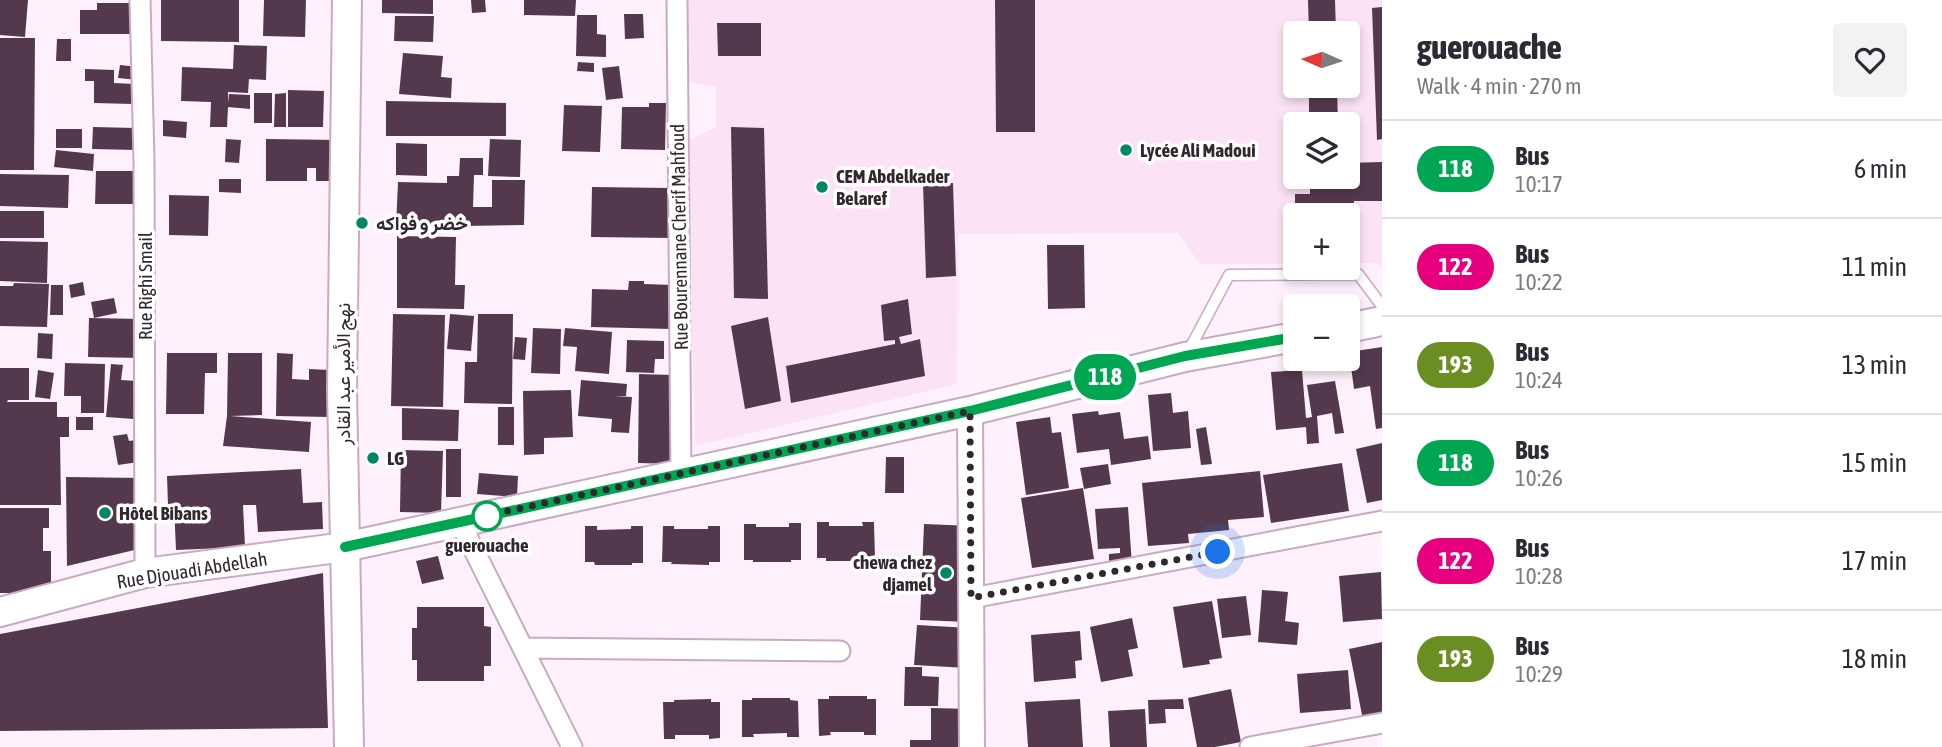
<!DOCTYPE html>
<html lang="en">
<head>
<meta charset="utf-8">
<style>
	:root { --surface:#fff; --page:#f2f2f3; --text:#2b2b33; --muted:#7c7c81; --line:#e1e1e2 }
	body { margin:0; font-family:"Asap Condensed",Vazirmatn,sans-serif; background:var(--page); color:var(--text); height:100vh; display:flex; flex-direction:column; font-size:26px; white-space:nowrap }
	* { box-sizing:border-box; margin:0 }
	p { font-size:23px; color:var(--muted) }
	.icon { flex:none; width:38px; height:38px; fill:none; stroke:currentColor; stroke-width:2; stroke-linecap:round; stroke-linejoin:round }
	.map { position:relative; flex:1; overflow:hidden }
	.panel { display:flex; flex-direction:column; background:var(--surface); width:560px }
	.panel>* { flex:none }
	.badge { padding:0 14px; border-radius:23px; font-size:24px; line-height:46px }
	.needle { width:46px; rotate:273deg }
	.controls { position:absolute; left:1283px; top:21px; display:grid; gap:14px }
	.controls a { display:grid; place-items:center; width:77px; height:77px; border-radius:7px; background:var(--surface); box-shadow:0 4px 10px #0003; font-size:35px }
	.you { position:absolute; width:35px; height:35px; margin:-18px; border:5px solid #fff; border-radius:50%; background:#1a73e8; box-shadow:0 0 0 10px #1a73e833 }
	.map>.badge { position:absolute; translate:-50% -50%; box-shadow:0 0 0 4px #fff }
	.round { display:grid; place-items:center; flex:none; width:74px; height:74px; border-radius:7px; background:var(--page) }
	.summary { display:flex; align-items:center; justify-content:space-between; height:119px; padding:0 35px }
	h1 { font-size:33px; font-weight:800; line-height:52px }
	ul { padding:0; list-style:none }
	li { display:flex; align-items:center; gap:21px; height:98px; padding:0 35px; border-top:2px solid var(--line) }
	li div { flex:1 }
	li b { display:block; font-size:26px }
	li em { font-style:normal }
	li .badge { min-width:77px; font-weight:700; text-align:center }
	main { display:flex; flex:1; min-height:0 }
	.map>svg:first-child { display:block }
</style>
</head>
<body>
<main>
<div class="map">
<svg width="1382" height="747" viewBox="0 0 1382 747">
	<rect width="100%" height="100%" fill="#fef1fb"/>
	<path fill="#fbe3f5" fill-rule="evenodd" d="M685,0H1382V267L1376,263H1348V215H1295V264H1200L1178,233L958,234L957,384L695,446L687,141L716,127V87L686,81ZM1295,33H1348V86H1295ZM1295,124H1348V177H1295Z"/>
	<path fill="#54394e" d="M0,0H28L25,37L0,35Z
		M161,0H239V42L161,41Z
		M264,0H306L305,37L263,36Z
		M382,0H433V14L382,13Z
		M471,0H485L486,12L472,13Z
		M524,0H576L575,16L524,15Z
		M995,0H1035V132H996Z
		M1308,0H1335L1336,33H1309Z
		M97,3H132L133,34H80V10H97Z
		M1382,7V139L1377,140L1372,8Z
		M624,14H643L644,38L625,39Z
		M577,15H597V34L606,35V57L576,56Z
		M395,16H434L433,42L394,41Z
		M717,23H761V56H718Z
		M0,38H35L34,170H0Z
		M57,39H71V61H56Z
		M234,45L267,46L266,80L249,79L248,93L228,92V103L229,94L250,95V109L228,107L227,127H210L211,102L181,101L182,67L233,69Z
		M403,53L443,56L441,77L452,78L451,98L399,94Z
		M578,62L594,63V72L577,71Z
		M120,65L139,67L138,80L118,78Z
		M619,66L623,98L606,100L602,68Z
		M85,69L114,70V83L134,84L133,104L94,103V81H85Z
		M1309,86H1337L1338,124H1309Z
		M288,90L324,91L323,127H288Z
		M254,93H272V123H254Z
		M286,93V127H274L275,94Z
		M386,101L506,103V136H386Z
		M649,103H666L665,150L621,149L622,107H649Z
		M564,105L602,106L600,152L562,151Z
		M163,120L187,122L186,138L163,136Z
		M93,127L136,128V150L92,149Z
		M731,127L764,128L768,299L734,298Z
		M56,129H82V148H56Z
		M226,139L241,140L239,163L225,162Z
		M266,139L339,140V181H316V168H307V181H266Z
		M490,139L521,140L520,177L488,176Z
		M396,143L427,144V176L396,175Z
		M56,150L94,154L93,171L54,167Z
		M460,158H483V175H474L473,207H492V180H525L524,225L396,227L398,182L447,183V176H459Z
		M1382,162V201H1354L1353,222H1348V215H1295V194H1310V177H1348V163Z
		M96,171H135L134,204H95Z
		M0,174L69,175L68,208L0,206Z
		M219,179H241V193L219,192Z
		M953,183L956,276L926,278L923,184Z
		M592,187L672,188L671,238L591,237Z
		M169,195L209,196L208,236L169,235Z
		M0,211H44V238H0Z
		M397,236L456,237L455,285H465L464,309L397,308Z
		M0,241L48,242L47,283L0,281Z
		M1047,245H1084L1085,308L1048,309Z
		M629,281H644V284L672,285L671,329L591,327L592,289L628,290Z
		M83,282L85,295L71,298L69,285Z
		M14,283L49,284L47,327L0,326V286H13Z
		M51,285H63V315H50Z
		M114,298L117,313L94,318L91,302Z
		M908,299L912,334L899,337L901,344L920,339L925,376L791,403L786,366L895,344V340L884,341L881,305Z
		M393,314L445,315L443,407L391,406Z
		M450,314L474,316L471,351L447,349Z
		M478,314H513L512,404L464,403L465,362H477Z
		M768,317L781,401L745,409L731,326Z
		M89,318L142,319L141,358L88,357Z
		M533,328L561,329L560,374L531,373Z
		M565,328L612,332L609,374L575,371L577,347L563,346Z
		M38,333L53,334L52,359L37,358Z
		M515,337L527,338L525,360L513,359Z
		M627,340L664,341V359H655L654,373L626,372Z
		M1382,347V428L1376,429L1370,386L1354,389L1349,352Z
		M167,353H217V373H205L204,414H166Z
		M228,353H262V415L230,416L311,422L309,452L223,446L227,416Z
		M277,353L293,354L292,379L309,380V369L330,370L329,417L276,416Z
		M65,363L105,364L104,413H81V396H64Z
		M111,364L123,365L121,380L137,381L134,419L106,417Z
		M0,368H29V400H8L7,402H57V417H69V437H60L61,505H0Z
		M38,370L54,373L50,399L35,397Z
		M1302,370L1306,418L1312,417L1307,385L1335,381L1344,433L1335,434L1332,413L1317,416L1319,443L1307,444L1306,427L1276,430L1271,372Z
		M639,374L673,375L672,464L638,463Z
		M581,380L627,384L626,396H614L632,397L629,433L611,432L612,419L578,416Z
		M571,390L573,437L544,438V454L524,455L523,391Z
		M1171,393L1173,413L1188,411L1191,448L1153,451L1148,395Z
		M498,407H514V445H498Z
		M402,408L459,410L458,441L402,440Z
		M1098,411L1099,415L1120,412L1124,439L1148,436L1151,459L1111,465L1109,449L1077,453L1072,414Z
		M76,417H93V430H76Z
		M1050,417L1052,433L1061,432L1069,488L1026,495L1016,422Z
		M1206,427L1212,464L1201,465L1196,429Z
		M127,434L129,441L136,440L139,462L118,465L113,436Z
		M1382,443V500L1367,503L1356,449Z
		M446,449H461V497H446Z
		M401,450L443,451L441,513L400,512Z
		M886,457H904V493H885Z
		M1342,463L1349,511L1271,523L1263,475Z
		M1108,464L1111,484L1084,489L1080,468Z
		M301,469L303,503L322,502L323,529L258,532L256,505H243L245,547L176,550L174,505H168L167,476Z
		M1260,471L1264,517L1228,520L1229,530L1188,534L1189,543L1148,546L1142,483Z
		M479,473L518,476L517,497L477,494Z
		M66,477L144,478L143,548L67,566Z
		M1083,488L1094,559L1032,568L1021,498Z
		M1128,507L1132,565L1109,566V554L1120,553V548L1098,549L1095,509Z
		M0,508H49V528H43V551H51V593H0Z
		M817,522H829V526H863L862,522H874L875,559H864V561H826V558H817Z
		M789,523H801V560H791V562H753V560H744V524H756V527H789Z
		M924,524L973,526L968,622L920,620Z
		M585,526H597V530L631,529V526H643V563H632V565H595L594,562H585Z
		M663,526H674V529H708V526H720V562H709V565L671,564L672,562H662Z
		M438,556L444,579L422,584L416,561Z
		M1381,572L1382,619L1343,622L1339,576Z
		M323,573L328,728L0,731V634Z
		M1262,590L1288,592L1285,621L1299,623L1297,645L1258,642Z
		M1246,596L1251,635L1222,638L1217,599Z
		M1212,601L1222,658L1209,660L1210,664L1183,668L1173,607Z
		M417,607H484V626L491,627V666H484V681H417V660H412V628H417Z
		M1132,618L1138,648L1128,650L1133,676L1101,682L1090,627Z
		M917,625L970,628L967,668L914,665Z
		M1080,631L1082,660L1075,661L1076,678L1034,682L1031,635Z
		M1382,642V722L1364,725L1349,649Z
		M905,667H922V676L939,677L938,706H904Z
		M1348,670L1351,709L1300,713L1297,674Z
		M1231,689L1241,742L1215,747H1197L1188,698Z
		M829,696H867V699H876V735H864V732H830L831,735L819,736L818,699H829Z
		M752,698H790V700L798,701L799,737H787V733L753,734L754,737H742V700H752Z
		M711,699V702H720V738L709,739V735H675V739H664L663,702H674V700Z
		M1080,699L1083,747H1028L1025,702Z
		M1183,699L1184,709H1165L1166,723L1149,724L1148,700Z
		M931,708L972,709L971,747H910V740H931Z
		M1145,709L1147,747H1110L1108,711Z"/>
	<g fill="none" stroke-linecap="round" stroke-linejoin="round">
		<g stroke="#caaac2" stroke-width="13">
			<path id="service" d="M1189,350L1229,275L1358,274L1382,306"/>
		</g>
		<g stroke="#caaac2" stroke-width="23">
			<path id="minor" d="M140,0L144,161L145,573
				M677,0L681,474
				M460,522L572,747
				M972,598L1382,521
				M523,648L840,651
				M1250,747L1382,723"/>
		</g>
		<g stroke="#caaac2" stroke-width="28">
			<path id="tertiary" d="M970,411L972,747"/>
		</g>
		<g stroke="#caaac2" stroke-width="32">
			<path id="secondary" d="M347,0L342,390L349,747
				M1348,328L1382,321
				M0,612L145,573L345,547L970,411L1185,357L1295,337"/>
		</g>
		<use href="#service" stroke="#fff" stroke-width="10"/>
		<use href="#minor" stroke="#fff" stroke-width="19"/>
		<use href="#tertiary" stroke="#fff" stroke-width="24"/>
		<use href="#secondary" stroke="#fff" stroke-width="28"/>
	</g>
	<g fill="none" stroke-linecap="round" stroke-linejoin="round">
		<g stroke="#fff" stroke-width="16">
			<path id="line" d="M345,547L970,411L1185,356L1295,337"/>
		</g>
		<use href="#line" stroke="#00a651" stroke-width="10"/>
		<path stroke="#32262f" stroke-width="7" stroke-dasharray="0 12.6" d="M487,516H485L970,411L971,598L1218,552"/>
	</g>
	<g fill="#01866a" stroke="#fff" stroke-width="2.5">
		<circle cx="1126" cy="150" r="7"/>
		<circle cx="822" cy="187" r="7"/>
		<circle cx="362" cy="223" r="7"/>
		<circle cx="373" cy="458" r="7"/>
		<circle cx="105" cy="513" r="7"/>
		<circle cx="946" cy="573" r="7"/>
	</g>
	<circle fill="#fff" stroke="#00a651" stroke-width="3.5" cx="487" cy="516" r="14"/>
	<g text-anchor="middle" stroke-width="7" stroke-linejoin="round" paint-order="stroke">
		<g font-size="19" font-weight="bold" fill="#32262f" stroke="#fff" text-anchor="start">
			<text x="1140" y="157">Lycée Ali Madoui</text>
			<text x="836" y="183">CEM Abdelkader<tspan x="836" dy="22">Belaref</tspan></text>
			<text x="376" y="230">خضر و فواكه</text>
			<text x="387" y="465">LG</text>
			<text x="119" y="520">Hôtel Bibans</text>
			<text x="932" y="569" text-anchor="end">chewa chez<tspan x="932" dy="22">djamel</tspan></text>
		</g>
		<g font-size="19" fill="#32262f" stroke="#fff">
			<text transform="translate(679 237) rotate(-91)" y="7">Rue Bourennane Cherif Mahfoud</text>
			<text transform="translate(145 286) rotate(-90)" y="7">Rue Righi Smail</text>
			<text transform="translate(343 374) rotate(-90)" y="7">نهج الأمير عبد القادر</text>
			<text transform="translate(192 570) rotate(-9)" y="7">Rue Djouadi Abdellah</text>
		</g>
		<g font-size="19" font-weight="bold" fill="#32262f" stroke="#fff">
			<text x="487" y="552">guerouache</text>
		</g>
	</g>
</svg>
<div class="controls">
<a><svg class="needle" viewBox="-14 -14 28 28"><path d="M0-13l5 13h-10z" fill="#e53935"/><path d="M0 13l5-13h-10z" fill="#7c7c81"/></svg></a>
<a><svg class="icon" aria-label="layers" viewBox="0 0 24 24"><path d="M12 4l9 5-9 5-9-5zM3 14l9 5 9-5"/></svg></a>
<a>+</a>
<a>−</a>
</div>
<div class="you" style="left:1218px;top:552px"></div>
<b class="badge" style="left:1105px;top:377px;background:#00a651;color:#fff">118</b>
</div>
<section class="panel">
<div class="summary"><div><h1>guerouache</h1><p>Walk · 4 min · 270 m</p></div><a class="round"><svg class="icon" aria-label="heart" viewBox="0 0 24 24"><path d="M12 20l-8-8c-3-5 5-10 8-4 3-6 11-1 8 4z"/></svg></a></div>
<ul>
<li><span class="badge" style="background:#00a651;color:#fff">118</span><div><b>Bus</b><p>10:17</p></div><em>6 min</em></li>
<li><span class="badge" style="background:#e6007e;color:#fff">122</span><div><b>Bus</b><p>10:22</p></div><em>11 min</em></li>
<li><span class="badge" style="background:#6b8e23;color:#fff">193</span><div><b>Bus</b><p>10:24</p></div><em>13 min</em></li>
<li><span class="badge" style="background:#00a651;color:#fff">118</span><div><b>Bus</b><p>10:26</p></div><em>15 min</em></li>
<li><span class="badge" style="background:#e6007e;color:#fff">122</span><div><b>Bus</b><p>10:28</p></div><em>17 min</em></li>
<li><span class="badge" style="background:#6b8e23;color:#fff">193</span><div><b>Bus</b><p>10:29</p></div><em>18 min</em></li>
</ul>
</section>
</main>
</body>
</html>
